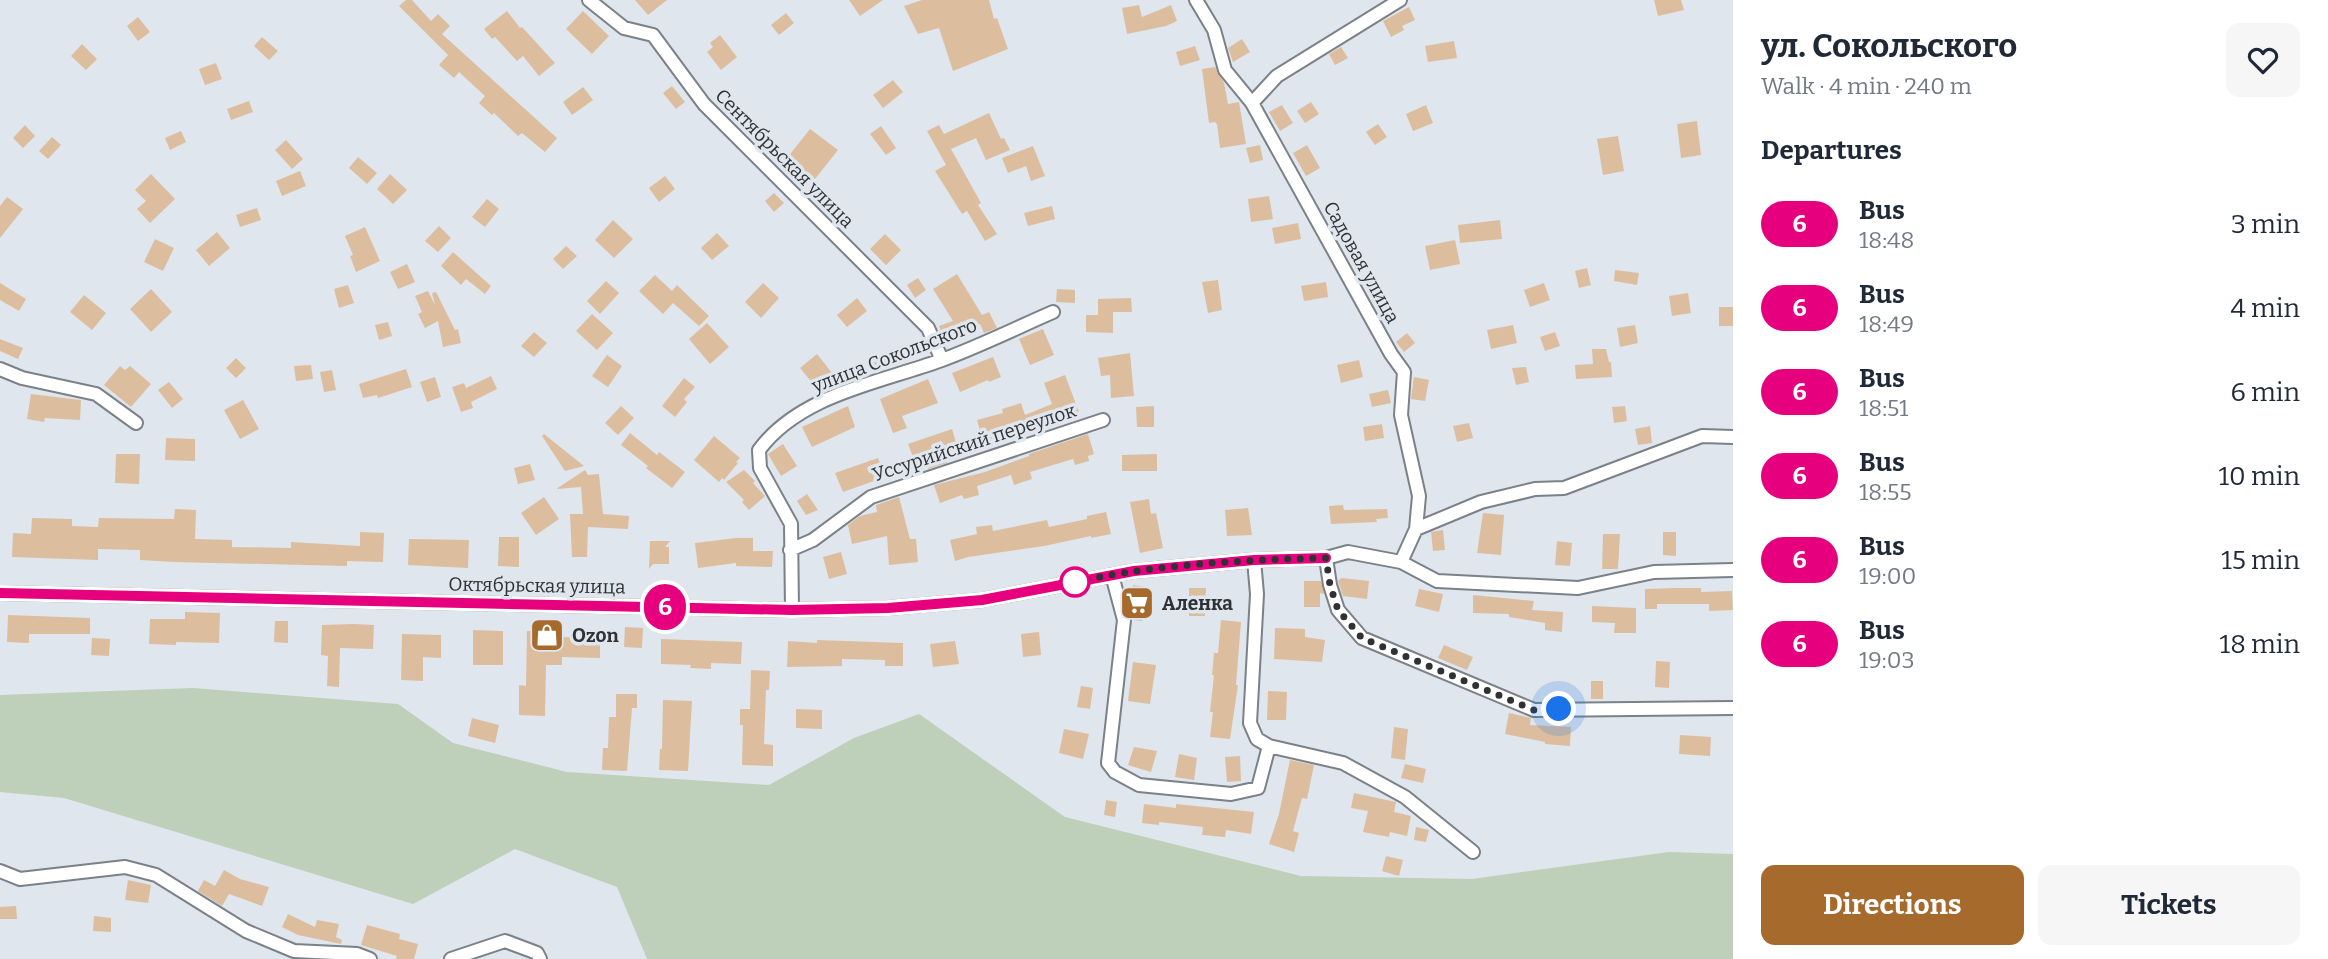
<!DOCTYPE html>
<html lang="en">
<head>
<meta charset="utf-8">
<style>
	:root { --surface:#fff; --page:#f6f6f7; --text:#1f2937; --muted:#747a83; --accent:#a76a2d }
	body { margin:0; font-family:Bitter,serif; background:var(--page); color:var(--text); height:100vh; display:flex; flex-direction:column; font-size:26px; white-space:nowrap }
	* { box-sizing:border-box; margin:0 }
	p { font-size:23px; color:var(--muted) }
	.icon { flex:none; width:38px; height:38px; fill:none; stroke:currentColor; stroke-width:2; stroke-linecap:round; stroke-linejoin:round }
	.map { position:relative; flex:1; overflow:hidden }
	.drawer { display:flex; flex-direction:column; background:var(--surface); width:595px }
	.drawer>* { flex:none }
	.badge { padding:0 14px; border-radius:23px; font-size:24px; line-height:46px }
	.you { position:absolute; width:35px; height:35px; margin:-18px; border:5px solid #fff; border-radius:50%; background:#1a73e8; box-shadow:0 0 0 10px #1a73e833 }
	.map>.badge { position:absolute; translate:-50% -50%; box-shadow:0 0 0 4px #fff }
	h2 { padding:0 28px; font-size:26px; line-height:63px }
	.round { display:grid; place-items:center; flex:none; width:74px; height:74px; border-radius:14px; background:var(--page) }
	.overview { display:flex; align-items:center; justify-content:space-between; height:119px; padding:0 28px }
	h1 { font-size:33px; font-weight:700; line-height:52px }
	.button { display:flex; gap:14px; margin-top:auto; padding:14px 28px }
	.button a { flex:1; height:80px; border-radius:14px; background:var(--accent); color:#fff; font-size:28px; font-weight:700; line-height:80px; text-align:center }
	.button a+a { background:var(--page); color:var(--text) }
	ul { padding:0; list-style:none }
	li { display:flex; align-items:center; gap:21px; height:84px; padding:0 28px }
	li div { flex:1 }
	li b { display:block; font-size:26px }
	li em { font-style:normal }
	li .badge { min-width:77px; font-weight:700; text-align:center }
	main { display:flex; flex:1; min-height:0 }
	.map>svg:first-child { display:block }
</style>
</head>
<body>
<main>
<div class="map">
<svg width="1733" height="959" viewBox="0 0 1733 959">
	<rect width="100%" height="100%" fill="#dfe6ed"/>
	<path fill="#becfba" d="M193,688L398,704L453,743L567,772L769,785L854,738L919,714L1065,817L1301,876L1472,879L1669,852L1733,854V959H647L617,887L515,849L413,904L64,798L0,792V695Z"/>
	<path fill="#dcbe9f" d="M406,0H412L431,21L438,14L450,26L442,34L557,138L545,152L522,133L518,136L494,113L492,115L479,103L485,96L459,72L454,78L439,65L448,55L399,6Z
		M635,0H667L648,15Z
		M849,0H883L860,16Z
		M922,0H989L994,19L997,18L1008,49L953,71L939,28L918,34L904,6Z
		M1654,0H1681L1684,10L1658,16Z
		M1139,5L1142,17L1171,5L1177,21L1166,26L1127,34L1122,8Z
		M1409,7L1415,20L1402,26L1404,30L1391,37L1383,21Z
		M507,11L520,28L522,27L555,63L539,76L523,56L517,61L495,37L492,39L484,29Z
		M583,11L609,36L592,54L566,29Z
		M786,13L794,23L779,35L771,25Z
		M138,17L150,32L138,41L127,26Z
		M720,35L737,57L721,70L707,52L713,47L710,43Z
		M262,37L278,51L269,60L254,46Z
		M1242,39L1250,52L1233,62L1228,48Z
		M1454,41L1457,58L1428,62L1425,46Z
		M82,44L97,59L86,70L71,56Z
		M1195,46L1200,60L1180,66L1176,52Z
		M1341,47L1348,58L1335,65L1329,54Z
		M216,63L222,79L205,85L199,69Z
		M1215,67L1224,83L1228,104L1239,102L1246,144L1220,148L1217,124L1215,122L1209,123L1202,69Z
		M893,80L903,92L883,108L873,95Z
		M672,86L685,102L676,109L663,93Z
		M583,87L593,100L572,115L563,102Z
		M249,101L253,112L231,120L227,109Z
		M1311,102L1319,114L1305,123L1297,111Z
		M1282,105L1293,123L1280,131L1269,112Z
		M1426,105L1433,123L1413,131L1406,114Z
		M989,113L1001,139L1004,138L1010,150L986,160L976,138L951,149L981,203L978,205L997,234L985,241L967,211L962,214L935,171L946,165L927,131L939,125L944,134Z
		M1697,121L1701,155L1681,158L1677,124Z
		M1378,124L1387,137L1375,145L1366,132Z
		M25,125L35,136L23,148L13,138Z
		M881,126L896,148L886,155L870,134Z
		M810,129L838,150L815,179L787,158Z
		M181,131L186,142L170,150L165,138Z
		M1618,136L1624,171L1603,175L1597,139Z
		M52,137L61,145L48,159L39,151Z
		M286,140L303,159L292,169L275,150Z
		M1260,145L1263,160L1250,163L1246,148Z
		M1307,145L1320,168L1306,176L1293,153Z
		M1033,146L1045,176L1031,181L1026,166L1008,173L1002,158Z
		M358,157L377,173L367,184L349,168Z
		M300,171L306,186L282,196L276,181Z
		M151,174L175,199L150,223L137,209L146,201L135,190Z
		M390,174L407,190L393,204L377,189Z
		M665,176L675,189L659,202L649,188Z
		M774,193L784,203L774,212L765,201Z
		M1269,196L1273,219L1251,222L1248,199Z
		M7,197L23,209L0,238V206Z
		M487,199L499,209L485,227L472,217Z
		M1052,206L1055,219L1028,226L1024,213Z
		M257,208L261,220L240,227L236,215Z
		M613,220L633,239L614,258L595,240Z
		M1500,220L1502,239L1460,243L1458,225Z
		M1298,223L1301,239L1275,244L1272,228Z
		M439,226L451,238L438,252L425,241Z
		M365,227L380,261L356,272L350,256L353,255L345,236Z
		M217,232L230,248L209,266L196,250Z
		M717,233L729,246L712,260L701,248Z
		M885,234L901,250L886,265L870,249Z
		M155,239L174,248L163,271L144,262Z
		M1455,240L1460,264L1430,270L1425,246Z
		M566,246L577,256L563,269L553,259Z
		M453,252L491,286L485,294L466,279L461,285L441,266Z
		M407,264L415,282L398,289L390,272Z
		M1587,268L1591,285L1579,288L1575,271Z
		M1615,270L1639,273L1637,285L1614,281Z
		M957,274L982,315L989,312L997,328L984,333L980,324L944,339L939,326L953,321L933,289Z
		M655,275L672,291L677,285L709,316L699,326L673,303L663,314L639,291Z
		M918,278L926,290L915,298L907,285Z
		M1218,280L1222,310L1208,313L1202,282Z
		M606,281L619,293L600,314L587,301Z
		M1326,282L1328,297L1304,301L1301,286Z
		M0,283L26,299L19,311L0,300Z
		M763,283L779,298L761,318L745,302Z
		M1544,283L1550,300L1530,307L1524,290Z
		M348,285L354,303L339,308L334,289Z
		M151,289L172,312L151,332L130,309Z
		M1057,289L1075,290V303L1056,302Z
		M428,291L435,305L432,293L436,292L455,330L458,329L461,343L443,347L438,321L425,328L418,314L422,312L415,296Z
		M1688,293L1691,313L1672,316L1669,296Z
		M84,295L106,313L92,330L70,312Z
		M857,298L867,311L847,327L837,315Z
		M1131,298L1132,312H1113V333L1086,332V315H1098V299Z
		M1719,307H1733V326H1719Z
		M592,314L613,333L597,350L576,331Z
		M388,322L392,336L379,340L375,325Z
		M707,323L729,347L710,364L689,339Z
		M1513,325L1517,343L1491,349L1487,330Z
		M1635,325L1638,343L1620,347L1617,328Z
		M1043,329L1054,355L1030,365L1019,339Z
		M534,332L547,343L534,357L521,346Z
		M1555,332L1560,346L1545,351L1540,337Z
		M1407,333L1415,343L1404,352L1396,342Z
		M0,339L23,348L18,359L0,351Z
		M902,345L907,356L872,371L868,359Z
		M1592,349H1606L1609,362H1611L1612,377L1576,379L1575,365L1593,364Z
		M1130,353L1134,396L1111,398L1110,375L1101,376L1098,358Z
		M817,354L836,378L819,391L800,368Z
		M607,355L622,366L608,387L592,376Z
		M993,357L1001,377L989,382L988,380L960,392L952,373Z
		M236,358L246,368L236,378L226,368Z
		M1359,360L1363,377L1341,383L1337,365Z
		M311,365L313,379L296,381L294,366Z
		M120,366L125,370L130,366L151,384L131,407L104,385Z
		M1526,367L1529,382L1516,385L1512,368Z
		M406,369L412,387L378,398L377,395L363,398L359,384Z
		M332,370L336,390L324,392L320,372Z
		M1065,375L1079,412L983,441L977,420L1003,413L1002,409L1021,403L1025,415L1052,404L1044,383Z
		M491,376L497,389L471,402L473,408L461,412L452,387L464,383L466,388Z
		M435,377L441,397L427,402L420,382Z
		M1414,377L1429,380L1425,401L1411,399Z
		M684,378L695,387L684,399L687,402L675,417L662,406Z
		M928,379L938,403L902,416L907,428L893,433L880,399Z
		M169,382L183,399L172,408L158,390Z
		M1388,390L1391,403L1372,407L1369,394Z
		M31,394L81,400L80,420L45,418L44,422L27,419Z
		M243,400L259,429L240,439L224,410Z
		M621,406L634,418L618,435L605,423Z
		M848,406L855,427L812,447L802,427Z
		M1154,406V427H1137L1136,407Z
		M1625,406L1627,421L1614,423L1612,407Z
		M1469,423L1473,438L1457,442L1453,426Z
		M1382,424L1384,438L1365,441L1363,427Z
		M1650,426L1652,443L1638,445L1635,429Z
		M952,429L959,452L945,457L947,463L928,469L926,463L917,467L908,444Z
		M630,433L657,455L659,452L685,472L672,488L646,468L648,466L621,445Z
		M544,434L584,466L565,471L542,436Z
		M1088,434L1094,454L1088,456L1089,461L1075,465L1073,459L1030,472L1032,479L1014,485L1011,475L977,486L979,495L964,499L962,495L940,503L934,485L985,472L1029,456V454Z
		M714,436L740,458L736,462L738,463L724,480L722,478L719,482L694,460Z
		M166,438L195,439V461L165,460Z
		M783,444L797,466L781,476L768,454Z
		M116,454H140L139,484L115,483Z
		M1157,454V471H1122V455Z
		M878,458L885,477L843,492L835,473Z
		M530,464L535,480L518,484L514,468Z
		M585,470L588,475L599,474L603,514L629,516L628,529L588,527L587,557H572L570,514H583L581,487L556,489Z
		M744,470L755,481L753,483L765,496L749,510L742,502L744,500L726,482Z
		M807,494L818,510L806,515L797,501Z
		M544,497L559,519L536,535L521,513Z
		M899,497L910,539H916L918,562L889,565L887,536L852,544L848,525L860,516L877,512L876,505Z
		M1149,499L1151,514L1156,513L1163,548L1140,553L1130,502Z
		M1343,505L1344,510L1387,509L1388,518L1376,519L1377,522L1331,524L1329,506Z
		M1248,508L1252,535L1227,536L1225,510Z
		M175,509L196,510L195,539L232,540V547L291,548V542L360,546V532L384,533L383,562L347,561V566L174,562L140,560V550L98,549V560L12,557L13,533L31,534L32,518L72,519V526L98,527L99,518L174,519Z
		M1106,512L1111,534L1091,538V536L1044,546L968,557L955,561L950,540L977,534L976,527L992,525L993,531L1047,520L1049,527L1087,519V516Z
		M1483,513L1504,515L1501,555L1477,553Z
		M1443,530L1445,550L1433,551L1431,532Z
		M1663,532H1676V556L1663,555Z
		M1603,534H1620L1618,569H1602Z
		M499,537H519V567L498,566Z
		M736,538H753V551H773L772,567L736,566V563L698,568L695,543Z
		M409,539L469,540L468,568L408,565Z
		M650,541H670L665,547H669V564H653L649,569Z
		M1557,541L1572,543L1570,566L1555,565Z
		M841,552L847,574L829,579L823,557Z
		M1341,578L1369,581L1367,599L1343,596L1338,581Z
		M1304,581H1321L1324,594L1320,593V607H1304Z
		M1133,585L1146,587L1142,621L1133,620L1130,609Z
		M1189,588H1206L1205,616H1189Z
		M1676,588H1701V592L1732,591L1733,610L1709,611V604H1657V609H1645V589Z
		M1419,589L1443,594L1439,612L1415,606Z
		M1473,595L1534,601L1532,610L1563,612L1562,632L1545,630V623L1509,617V614L1473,613Z
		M1592,606L1636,608V633H1614L1615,623L1592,622Z
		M185,612L220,613L219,643L176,642V645L149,644L150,619H185Z
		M8,615L90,618V634H29V643L7,642Z
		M1221,620L1241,622L1236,685H1238L1230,739L1210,737L1213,712H1210L1214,675H1212L1214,653H1218Z
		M275,621H288V643L274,642Z
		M354,624L374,625L373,649L340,648L339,687L327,686L328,656L321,655L322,625Z
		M625,627L643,628L642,648L624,647Z
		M1275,628L1305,629V637L1325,640L1322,662L1274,659Z
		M473,630L503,631V665H473Z
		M527,631L563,632V637L600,638V658L562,657V665H546L545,716L519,715V685L526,686Z
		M1039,632L1041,655L1023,657L1021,634Z
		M402,634L441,635V658L423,657V681L401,680Z
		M92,638L110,639L109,656L91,655Z
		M661,639L742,642L741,664L711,663V669L690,668L691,665L661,664Z
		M817,640L903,643V666H885V660L842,659V666L787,667L788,641L817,643Z
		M955,641L959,664L933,667L930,644Z
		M1444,645L1473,657L1467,670L1438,658Z
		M1656,661L1670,662L1669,688L1655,687Z
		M1133,662L1156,665L1150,704L1128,701Z
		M751,670L770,671L769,690H766L764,744L773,745V766L742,765L743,725H740V709H750Z
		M1591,681H1603V699H1591Z
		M1081,686L1093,688L1090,709L1077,707Z
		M1268,691L1287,692L1286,720H1267Z
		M616,694H637V708H632L627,771L602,770L603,748H608L609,717H616Z
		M663,700L692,701L688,771L659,770L660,749H662Z
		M796,709L822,710V729L796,728Z
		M1509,713L1531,718L1530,725L1571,727L1570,746L1545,744V742L1505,734Z
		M472,718L499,725L495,743L468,736Z
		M1394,727L1408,729L1405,760L1391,758Z
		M1064,729L1089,734L1083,759L1059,753Z
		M1680,735L1711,737L1710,756L1679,754Z
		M1134,747L1157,751L1151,772L1128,765Z
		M1179,754L1197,758L1194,780L1175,777Z
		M1240,756L1241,781L1227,782L1225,757Z
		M1290,760L1314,765L1307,799L1302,798L1293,831L1299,833L1294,852L1269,844L1279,814Z
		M1405,764L1426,769L1423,783L1401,778Z
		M1354,793L1396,802L1394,812L1411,816L1407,836L1390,832L1389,837L1363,832L1368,811L1351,808Z
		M1106,800L1117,802L1115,817L1104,815Z
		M1144,804L1176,808V804L1254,812L1251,834L1226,830L1225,837L1202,835L1203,827L1159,822V825L1142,823Z
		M1416,827L1429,830L1426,842L1414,840Z
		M1386,856L1403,860L1399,876L1382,871Z
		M224,870L240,879L269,887L262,906L229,894L222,906L198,891L204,880L215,886Z
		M128,880L151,885L148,903L125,900Z
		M16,906L17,919H0V907Z
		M288,914L315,927L317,920L339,924L336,937L342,940L341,944L298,935L282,927Z
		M94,916L111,918V932L93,931Z
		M367,925L400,934L399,939L418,944L414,959H396L397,956L361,945Z"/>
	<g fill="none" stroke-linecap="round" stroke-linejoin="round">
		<g stroke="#7b8187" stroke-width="16">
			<path id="street" d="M589,0L624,28L653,35L704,104L928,328L942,360
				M1196,0L1214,30L1225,70L1252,103L1391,354L1404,372L1401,415L1419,496L1416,529L1401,562
				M1252,103L1277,76L1400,0
				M0,369L22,378L96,394L136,423
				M1416,529L1481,502L1535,489L1564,488L1702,436L1733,437
				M790,550L813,540L871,497L1103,420
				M1326,558L1330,585L1338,610L1362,638L1534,710L1733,708
				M1254,560L1257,594L1250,723L1257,739L1269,746L1343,763L1405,797L1473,852
				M1112,575L1124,620L1108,763L1115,772L1139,785L1231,794L1258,788L1269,746
				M0,593L792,610L888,608L982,600L1134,571L1254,560L1326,558L1348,552L1401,562L1437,581L1578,588L1654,572L1733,570
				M792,610L791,524L760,468L759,450C800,395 878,383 939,361C978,347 1016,328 1053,312
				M0,871L20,879L125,867L156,875L246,931L294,951L357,954L370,959
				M451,959L505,941L537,953L540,959"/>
		</g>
		<use href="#street" stroke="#fff" stroke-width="12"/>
	</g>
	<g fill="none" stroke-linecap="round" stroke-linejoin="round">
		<g stroke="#fff" stroke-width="16">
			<path id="line" d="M0,593L792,610L888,608L982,600L1134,571L1254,560L1326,558"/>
		</g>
		<use href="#line" stroke="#e6007e" stroke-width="10"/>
		<path stroke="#2f3134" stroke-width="7" stroke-dasharray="0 12.6" d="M1075,582C1158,564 1242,560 1326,558L1330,585L1338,610L1362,638L1534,710L1559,709"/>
	</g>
	<defs>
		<g id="supermarket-square" transform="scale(1.75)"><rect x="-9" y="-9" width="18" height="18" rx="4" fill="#a76a2d" stroke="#dfe6ed"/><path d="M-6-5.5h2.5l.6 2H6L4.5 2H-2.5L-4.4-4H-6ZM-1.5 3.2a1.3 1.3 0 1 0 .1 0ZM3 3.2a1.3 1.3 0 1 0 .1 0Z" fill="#fff"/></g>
		<g id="shop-square" transform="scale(1.75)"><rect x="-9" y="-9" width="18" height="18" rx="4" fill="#a76a2d" stroke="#dfe6ed"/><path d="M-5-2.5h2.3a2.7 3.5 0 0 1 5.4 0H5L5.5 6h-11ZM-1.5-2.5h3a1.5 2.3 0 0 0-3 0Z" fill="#fff"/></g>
	</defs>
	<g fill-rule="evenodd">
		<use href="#supermarket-square" x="1137" y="603"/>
		<use href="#shop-square" x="547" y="635"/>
	</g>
	<circle fill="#fff" stroke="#e6007e" stroke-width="3.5" cx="1075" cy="582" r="14"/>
	<g text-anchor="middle" stroke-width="7" stroke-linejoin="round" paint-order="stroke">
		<g font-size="19" fill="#2f3134" stroke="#dfe6ed">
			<text transform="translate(785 158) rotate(45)" y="7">Сентябрьская улица</text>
			<text transform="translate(1362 262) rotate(61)" y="7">Садовая улица</text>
			<text transform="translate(894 355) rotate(-21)" y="7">улица Сокольского</text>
			<text transform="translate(974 442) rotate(-18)" y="7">Уссурийский переулок</text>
			<text transform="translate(537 585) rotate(1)" y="7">Октябрьская улица</text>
		</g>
		<g font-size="19" font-weight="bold" fill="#2f3134" stroke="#dfe6ed" text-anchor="start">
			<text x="1162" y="610">Аленка</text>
			<text x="572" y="642">Ozon</text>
		</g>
	</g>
</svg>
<div class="you" style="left:1559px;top:709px"></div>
<b class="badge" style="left:665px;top:607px;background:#e6007e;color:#fff">6</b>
</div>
<section class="drawer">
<div class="overview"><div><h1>ул. Сокольского</h1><p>Walk · 4 min · 240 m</p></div><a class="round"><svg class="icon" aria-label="heart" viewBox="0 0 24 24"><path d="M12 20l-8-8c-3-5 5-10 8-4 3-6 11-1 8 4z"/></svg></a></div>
<h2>Departures</h2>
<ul>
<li><span class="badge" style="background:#e6007e;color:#fff">6</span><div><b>Bus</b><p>18:48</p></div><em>3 min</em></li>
<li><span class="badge" style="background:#e6007e;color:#fff">6</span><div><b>Bus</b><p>18:49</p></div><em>4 min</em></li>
<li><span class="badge" style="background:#e6007e;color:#fff">6</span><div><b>Bus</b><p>18:51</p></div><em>6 min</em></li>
<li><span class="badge" style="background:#e6007e;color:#fff">6</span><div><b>Bus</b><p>18:55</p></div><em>10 min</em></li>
<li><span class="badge" style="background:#e6007e;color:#fff">6</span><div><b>Bus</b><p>19:00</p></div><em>15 min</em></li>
<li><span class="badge" style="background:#e6007e;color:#fff">6</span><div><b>Bus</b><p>19:03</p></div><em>18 min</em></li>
</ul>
<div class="button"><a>Directions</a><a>Tickets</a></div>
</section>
</main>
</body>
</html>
